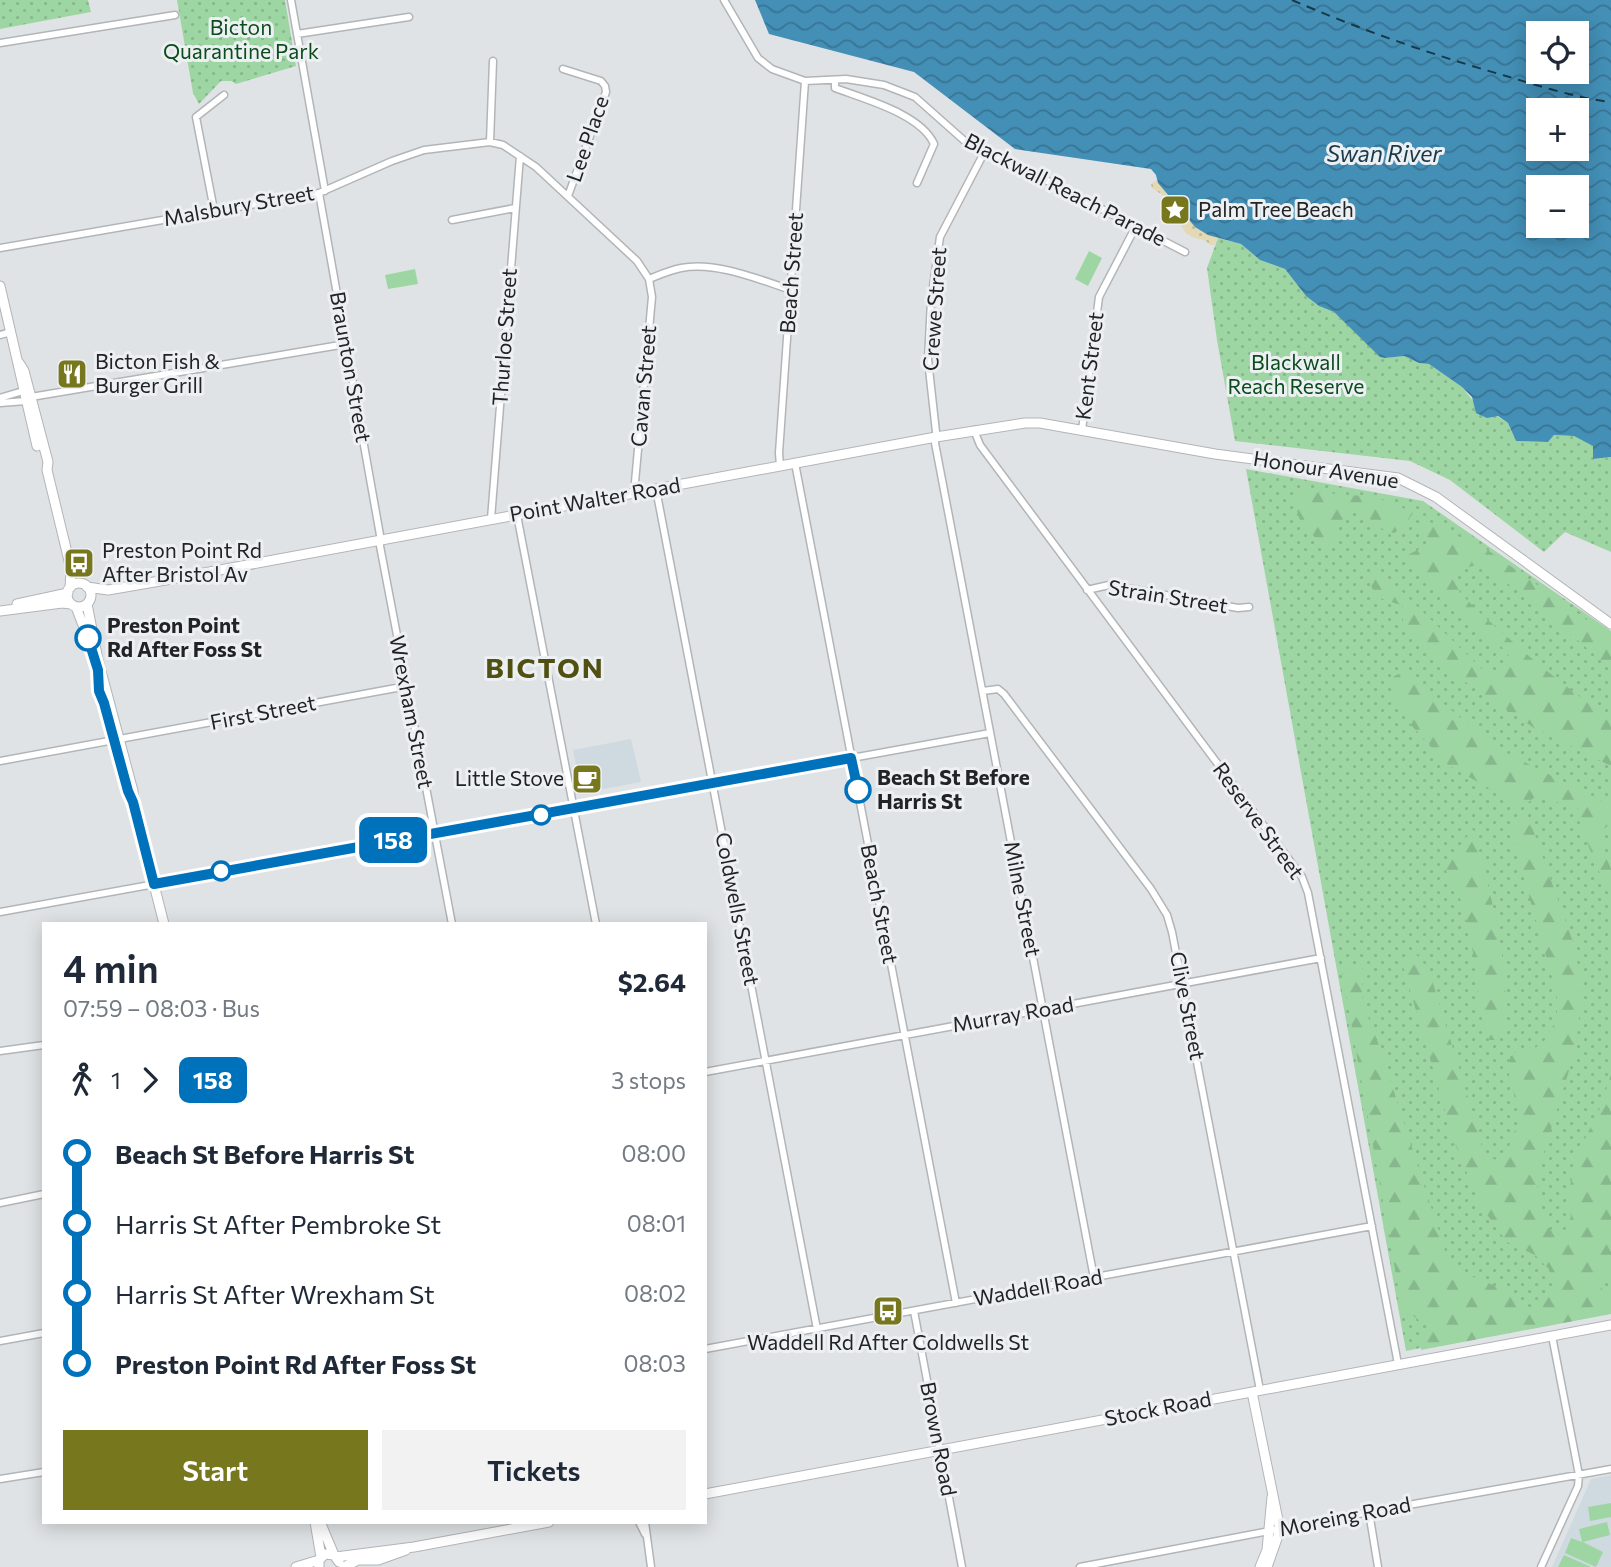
<!DOCTYPE html>
<html lang="en">
<head>
<meta charset="utf-8">
<style>
	:root { --surface:#fff; --page:#f2f2f3; --text:#1f2937; --muted:#747a83; --accent:#77771e }
	body { margin:0; font-family:Commissioner,sans-serif; background:var(--page); color:var(--text); height:100vh; display:flex; flex-direction:column; font-size:26px; white-space:nowrap }
	* { box-sizing:border-box; margin:0 }
	p { font-size:23px; color:var(--muted) }
	.icon { flex:none; width:38px; height:38px; fill:none; stroke:currentColor; stroke-width:2; stroke-linecap:round; stroke-linejoin:round }
	.map { position:relative; flex:1; overflow:hidden }
	.drawer { position:absolute; left:42px; top:922px; width:665px; height:602px; display:flex; flex-direction:column; background:var(--surface); border-radius:0px; box-shadow:0 4px 18px #0003 }
	.drawer>* { flex:none }
	.badge { padding:0 14px; border-radius:10px; font-size:24px; line-height:46px }
	.tools { position:absolute; left:1526px; top:21px; display:grid; gap:14px }
	.tools a { display:grid; place-items:center; width:63px; height:63px; border-radius:0px; background:var(--surface); box-shadow:0 4px 18px #0003; font-size:35px }
	.map>.badge { position:absolute; translate:-50% -50%; box-shadow:0 0 0 4px #fff }
	.legs { display:flex; align-items:center; gap:10px; height:77px; padding:0 21px; font-size:23px }
	.legs p { margin-inline-start:auto }
	.headline { display:flex; align-items:center; justify-content:space-between; height:119px; padding:0 21px }
	h1 { font-size:38px; font-weight:600; line-height:52px }
	.action { display:flex; gap:14px; margin-top:auto; padding:14px 21px }
	.action a { flex:1; height:80px; border-radius:0px; background:var(--accent); color:#fff; font-size:28px; font-weight:600; line-height:80px; text-align:center }
	.action a+a { background:var(--page); color:var(--text) }
	ul { padding:0 21px; list-style:none }
	li { display:flex; align-items:center; gap:24px; height:70px; font-size:26px }
	li i { display:grid; place-items:center; width:10px; height:100%; margin:0 9px; background:currentColor }
	li i::after { content:''; width:18px; height:18px; margin:-9px; border:5px solid; border-radius:50%; background:var(--surface) }
	li p { margin-inline-start:auto }
	li:first-child i { background:linear-gradient(#0000 50%,currentColor 0) }
	li:last-child i { background:linear-gradient(currentColor 50%,#0000 0) }
	.map>svg:first-child { display:block }
</style>
</head>
<body>
<div class="map">
<svg width="1611" height="1567" viewBox="0 0 1611 1567">
	<defs>
		<pattern id="grass-dots" width="8" height="8" patternUnits="userSpaceOnUse" patternTransform="scale(1.75)"><rect width="8" height="8" fill="#9dd6a3"/><path d="M2 2h.1M6 6h.1" fill="none" stroke="#87b78c" stroke-width="1.8" stroke-linecap="round"/></pattern>
		<pattern id="forest-firs" width="22" height="20" patternUnits="userSpaceOnUse" patternTransform="scale(1.75)"><rect width="22" height="20" fill="#9dd6a3"/><path d="M5 1l3.5 6h-7zM16 11l3.5 6h-7z" fill="#87b78c"/></pattern>
		<pattern id="sand-dots" width="8" height="8" patternUnits="userSpaceOnUse" patternTransform="scale(1.75)"><rect width="8" height="8" fill="#e3d9b4"/><path d="M2 2h.1M6 6h.1" fill="none" stroke="#c2ba9b" stroke-width="1.8" stroke-linecap="round"/></pattern>
		<pattern id="water-waves" width="16" height="10" patternUnits="userSpaceOnUse" patternTransform="scale(1.75)"><rect width="16" height="10" fill="#438fb6"/><path d="M0 5q4-4 8 0t8 0" fill="none" stroke="#387494"/></pattern>
	</defs>
	<rect width="100%" height="100%" fill="#e0e3e5"/>
	<path fill="#cfd9e0" d="M631,739L641,782L581,793L573,750Z
		M1611,1475V1567H1552L1591,1479Z"/>
	<path fill="url(#grass-dots)" d="M0,0H88L91,12L0,29Z
		M177,0H285L296,66L236,84L231,81H221L199,104L193,93Z
		M1218,238L1241,244L1260,260L1285,269L1306,296L1319,306L1334,312L1380,356L1385,358L1404,356L1419,363L1429,364L1462,387L1474,402L1508,423L1516,441L1548,442L1554,435L1574,436L1594,446L1593,459L1611,457V552L1565,532L1544,552L1450,480L1410,461L1235,441L1217,340L1207,268Z
		M1246,469L1423,501L1611,631V1310L1406,1351Z"/>
	<path fill="url(#forest-firs)" d="M1299,491L1375,497L1413,512L1406,525L1394,533C1372,528 1373,515 1353,509C1338,521 1339,535 1327,550C1311,530 1289,522 1299,491Z
		M1423,518L1455,536L1472,539L1611,637V668C1566,633 1528,591 1476,565L1462,569L1456,579L1460,593L1479,612L1538,664L1611,721V766L1534,728L1458,677L1403,621V606L1377,597L1369,582V575L1376,572L1393,583L1482,669L1499,673L1508,665L1509,656L1497,641L1488,646L1404,557L1429,544L1423,529Z
		M1404,671L1497,748L1611,806V824L1597,833L1611,869V900L1581,828L1577,807L1535,797L1522,807L1448,765L1411,725L1395,702L1393,677Z
		M1516,820L1530,821L1574,945L1582,988L1576,1048L1539,1168L1537,1194L1547,1227L1562,1237L1571,1217L1568,1199L1575,1159L1601,1106L1611,1074V1272L1599,1282L1603,1291L1611,1294V1314L1421,1350L1420,1333L1430,1328L1402,1308L1342,972L1353,964C1362,965 1365,971 1367,980L1362,984L1363,1004L1380,1048L1449,1263L1468,1275L1516,1294L1522,1310L1534,1309L1551,1294L1555,1288L1554,1279L1549,1269L1535,1255L1507,1242L1480,1205L1454,1141L1403,966L1415,953L1429,970L1477,1127L1484,1156L1497,1160L1508,1149L1521,1114L1509,1079L1510,1057L1518,1050L1533,1049L1543,1043L1557,1019V995L1509,825Z
		M1473,829C1486,875 1521,998 1498,1040H1490L1479,1010L1473,952L1463,905L1444,866Z"/>
	<path fill="url(#sand-dots)" d="M1156,180L1195,227L1218,238L1214,245H1210L1206,241L1192,237L1185,232L1179,221L1169,213L1164,196L1152,188L1151,184Z"/>
	<path fill="#9dd6a3" d="M1089,251L1102,258L1088,286L1075,279Z
		M415,269L418,284L388,289L385,275Z
		M1611,1503V1517L1590,1521L1588,1507Z
		M1607,1522L1610,1535L1583,1542L1603,1552L1596,1567L1565,1553L1571,1538L1582,1542L1579,1529Z
		M1564,1555L1591,1567H1558Z"/>
	<path fill="url(#water-waves)" fill-rule="evenodd" d="M755,0H1611V457L1593,459V446L1574,436L1554,435L1548,442L1516,441L1508,423L1498,416L1487,418L1476,413L1472,397L1462,387L1429,364L1419,363L1404,356L1385,358L1380,357L1334,312L1319,306L1306,296L1285,269L1260,260L1241,244L1208,235L1195,227L1158,183L1156,175L1151,169L1015,149L914,72L769,34ZM1538,33H1577V72H1538ZM1538,110H1577V149H1538ZM1577,187V226H1538V187Z"/>
	<g fill="none" stroke-linecap="round" stroke-linejoin="round">
		<path stroke="#17394a" stroke-width="2" stroke-dasharray="9 7" stroke-linecap="butt" d="M1292,0C1361,30 1433,55 1506,76C1540,86 1576,98 1611,102"/>
		<g stroke="#b2b5b7" stroke-width="9">
			<path id="street" d="M291,0L325,191
				M724,0L758,58L772,69L805,81L846,79L884,85L915,97L968,144L1038,176L1185,252
				M297,34L409,17
				M0,43L175,15
				M563,69L601,81L605,86L606,92L568,196
				M835,80V88C864,99 921,114 934,144L917,183
				M490,142L493,61
				M985,151L940,237L931,301L928,360L936,432L935,443L1094,1278
				M319,193L380,535V546L452,924
				M214,210L196,117L224,95
				M452,220L515,208
				M0,248L319,193L392,161L424,150L490,142L503,145L536,167L637,261L649,279L652,297L634,493
				M649,279C659,275 670,270 681,268C715,261 758,279 791,290
				M0,335L11,332
				M0,398L23,391L31,397L346,344
				M0,403L26,401L30,398
				M974,430L980,445L1302,877L1308,893L1398,1364
				M1082,430L1099,297L1136,226
				M795,463L956,1303
				M780,466L779,453L805,81
				M656,489L817,1329
				M517,515L596,924
				M491,519L520,156
				M1087,590L1109,585L1238,608L1249,607
				M983,691L998,689L1004,694L1151,889L1167,915L1172,932L1260,1390
				M0,761L407,686
				M0,912L990,733
				M0,1051L44,1045
				M705,1072L1321,958
				M0,1203L44,1194
				M914,1311L962,1567
				M0,1341L44,1333
				M705,1349L1372,1226
				M0,1479L44,1472
				M1369,1512L1378,1567
				M639,1522L645,1534
				M645,1522L651,1567
				M1080,1567L1369,1512L1611,1469
				M1541,1567L1578,1486L1579,1475L1552,1336"/>
		</g>
		<g stroke="#b2b5b7" stroke-width="11">
			<path id="secondary" d="M0,286L37,446
				M19,363L24,371L48,462L47,470L71,569L70,588
				M67 595a12 12 0 1 1 24 0a12 12 0 1 1-24 0Z
				M87,587L108,590L166,580L936,437L1025,423H1040L1215,454L1398,478L1436,497L1611,624
				M17,604L68,593
				M87,604L98,660L133,791V802L164,924
				M76,607L88,638
				M0,611L62,603L71,604
				M98,671L99,691L106,708
				M1252,1392L1280,1530L1267,1567
				M705,1494L1611,1325
				M315,1522L321,1557
				M321,1524L334,1555
				M336,1557L414,1547L549,1522
				M296,1567L319,1560
				M319,1567V1560L325,1554L334,1555L339,1562
				M344,1567L358,1560H378L406,1550
				M1260,1567L1267,1550L1272,1497"/>
		</g>
		<use href="#street" stroke="#fff" stroke-width="6"/>
		<use href="#secondary" stroke="#fff" stroke-width="9"/>
	</g>
	<g fill="none" stroke-linecap="round" stroke-linejoin="round">
		<g stroke="#fff" stroke-width="16">
			<path id="line-1" d="M88,638L98,670L99,691L104,703L128,791L133,802L154,884L851,758L858,790"/>
		</g>
		<use href="#line-1" stroke="#0072bc" stroke-width="10"/>
	</g>
	<defs>
		<g id="sight-square" transform="scale(1.575)"><rect x="-9" y="-9" width="18" height="18" rx="4" fill="#77771e" stroke="#edf0f3"/><path d="M0-6L1.8-2.2L6-1.7L2.9 1.2L3.7 5.4L0 3.3L-3.7 5.4L-2.9 1.2L-6-1.7L-1.8-2.2Z" fill="#fff"/></g>
		<g id="restaurant-square" transform="scale(1.575)"><rect x="-9" y="-9" width="18" height="18" rx="4" fill="#77771e" stroke="#edf0f3"/><path d="M-5-6h1v4h1v-4h1v4h1v-4h1v5L-1.5 .5V6h-2V.5L-5-1ZM5-6V6H3V1.5H1.5Q1.5-4 5-6Z" fill="#fff"/></g>
		<g id="bus-square" transform="scale(1.575)"><rect x="-9" y="-9" width="18" height="18" rx="4" fill="#77771e" stroke="#edf0f3"/><path d="M-5-6H5V4H4V6H2V4H-2V6H-4V4H-5ZM-3.5-4V0h7V-4ZM-3.5 1.2v1.5H-2V1.2ZM2 1.2v1.5H3.5V1.2Z" fill="#fff"/></g>
		<g id="cafe-square" transform="scale(1.575)"><rect x="-9" y="-9" width="18" height="18" rx="4" fill="#77771e" stroke="#edf0f3"/><path d="M-5.5-4.5H6V0H3Q3 3.5 0 3.5H-2.5Q-5.5 3.5-5.5 0ZM3-3.2v2h1.7v-2ZM-6 4.5H4V6H-6Z" fill="#fff"/></g>
	</defs>
	<g fill-rule="evenodd">
		<use href="#sight-square" x="1175" y="210"/>
		<use href="#restaurant-square" x="72" y="374"/>
		<use href="#bus-square" x="79" y="563"/>
		<use href="#cafe-square" x="587" y="779"/>
		<use href="#bus-square" x="888" y="1311"/>
	</g>
	<g fill="#fff" stroke="#0072bc" stroke-width="3.5">
		<circle cx="88" cy="638" r="12"/>
		<circle cx="858" cy="790" r="12"/>
		<circle cx="541" cy="815" r="9"/>
		<circle cx="221" cy="871" r="9"/>
	</g>
	<g text-anchor="middle" stroke-width="6" stroke-linejoin="round" paint-order="stroke">
		<g font-size="21" fill="#0b4c1c" stroke="#edf0f3">
			<text x="241" y="35">Bicton<tspan x="241" dy="24">Quarantine Park</tspan></text>
			<text x="1296" y="370">Blackwall<tspan x="1296" dy="24">Reach Reserve</tspan></text>
		</g>
		<g font-size="21" fill="#222324" stroke="#edf0f3">
			<text transform="translate(588 139) rotate(-71)" y="7">Lee Place</text>
			<text transform="translate(1065 190) rotate(27)" y="7">Blackwall Reach Parade</text>
			<text transform="translate(239 206) rotate(-10)" y="7">Malsbury Street</text>
			<text transform="translate(792 273) rotate(-86)" y="7">Beach Street</text>
			<text transform="translate(935 309) rotate(-86)" y="7">Crewe Street</text>
			<text transform="translate(505 337) rotate(-86)" y="7">Thurloe Street</text>
			<text transform="translate(1090 366) rotate(-83)" y="7">Kent Street</text>
			<text transform="translate(350 367) rotate(80)" y="7">Braunton Street</text>
			<text transform="translate(644 386) rotate(-85)" y="7">Cavan Street</text>
			<text transform="translate(1326 470) rotate(9)" y="7">Honour Avenue</text>
			<text transform="translate(595 500) rotate(-10)" y="7">Point Walter Road</text>
			<text transform="translate(1168 597) rotate(9)" y="7">Strain Street</text>
			<text transform="translate(411 712) rotate(79)" y="7">Wrexham Street</text>
			<text transform="translate(263 713) rotate(-11)" y="7">First Street</text>
			<text transform="translate(1258 821) rotate(54)" y="7">Reserve Street</text>
			<text transform="translate(1022 899) rotate(79)" y="7">Milne Street</text>
			<text transform="translate(879 904) rotate(79)" y="7">Beach Street</text>
			<text transform="translate(737 909) rotate(79)" y="7">Coldwells Street</text>
			<text transform="translate(1187 1006) rotate(79)" y="7">Clive Street</text>
			<text transform="translate(1013 1015) rotate(-10)" y="7">Murray Road</text>
			<text transform="translate(1038 1288) rotate(-10)" y="7">Waddell Road</text>
			<text transform="translate(1158 1409) rotate(-11)" y="7">Stock Road</text>
			<text transform="translate(938 1439) rotate(79)" y="7">Brown Road</text>
			<text transform="translate(1345 1517) rotate(-11)" y="7">Moreing Road</text>
		</g>
		<g font-size="21" fill="#222324" stroke="#edf0f3" text-anchor="start">
			<text x="1198" y="217">Palm Tree Beach</text>
			<text x="95" y="369">Bicton Fish &amp;<tspan x="95" dy="24">Burger Grill</tspan></text>
			<text x="102" y="558">Preston Point Rd<tspan x="102" dy="24">After Bristol Av</tspan></text>
			<text x="564" y="786" text-anchor="end">Little Stove</text>
			<text x="888" y="1350" text-anchor="middle">Waddell Rd After Coldwells St</text>
		</g>
		<g font-size="21" font-weight="bold" fill="#222324" stroke="#edf0f3" text-anchor="start">
			<text x="107" y="633">Preston Point<tspan x="107" dy="24">Rd After Foss St</tspan></text>
			<text x="877" y="785">Beach St Before<tspan x="877" dy="24">Harris St</tspan></text>
		</g>
		<g font-size="23" font-style="italic" fill="#17394a" stroke="#edf0f3">
			<text x="1384" y="162">Swan River</text>
		</g>
		<g font-size="28" font-weight="bold" letter-spacing="2" fill="#505013" stroke="#edf0f3">
			<text x="545" y="678">BICTON</text>
		</g>
	</g>
</svg>
<div class="tools">
<a><svg class="icon" aria-label="locate" viewBox="0 0 24 24"><circle cx="12" cy="12" r="6"/><path d="M12 2v4M12 18v4M2 12h4M18 12h4"/></svg></a>
<a>+</a>
<a>−</a>
</div>
<b class="badge" style="left:393px;top:840px;background:#0072bc;color:#fff">158</b>
<section class="drawer">
<div class="headline"><div><h1>4 min</h1><p>07:59 – 08:03 · Bus</p></div><b>$2.64</b></div>
<div class="legs"><svg class="icon" aria-label="walk" viewBox="0 0 24 24"><circle cx="13" cy="4" r="2"/><path d="M13 8l-2 6 4 7M11 14l-3 7M7 12l3-4h3l4 4"/></svg>1<svg class="icon" aria-label="forward" viewBox="0 0 24 24"><path d="M9 5l7 7-7 7"/></svg><b class="badge" style="background:#0072bc;color:#fff">158</b><p>3 stops</p></div>
<ul>
<li><i style="color:#0072bc"></i><b>Beach St Before Harris St</b><p>08:00</p></li>
<li><i style="color:#0072bc"></i><span>Harris St After Pembroke St</span><p>08:01</p></li>
<li><i style="color:#0072bc"></i><span>Harris St After Wrexham St</span><p>08:02</p></li>
<li><i style="color:#0072bc"></i><b>Preston Point Rd After Foss St</b><p>08:03</p></li>
</ul>
<div class="action"><a>Start</a><a>Tickets</a></div>
</section>
</div>
</body>
</html>
